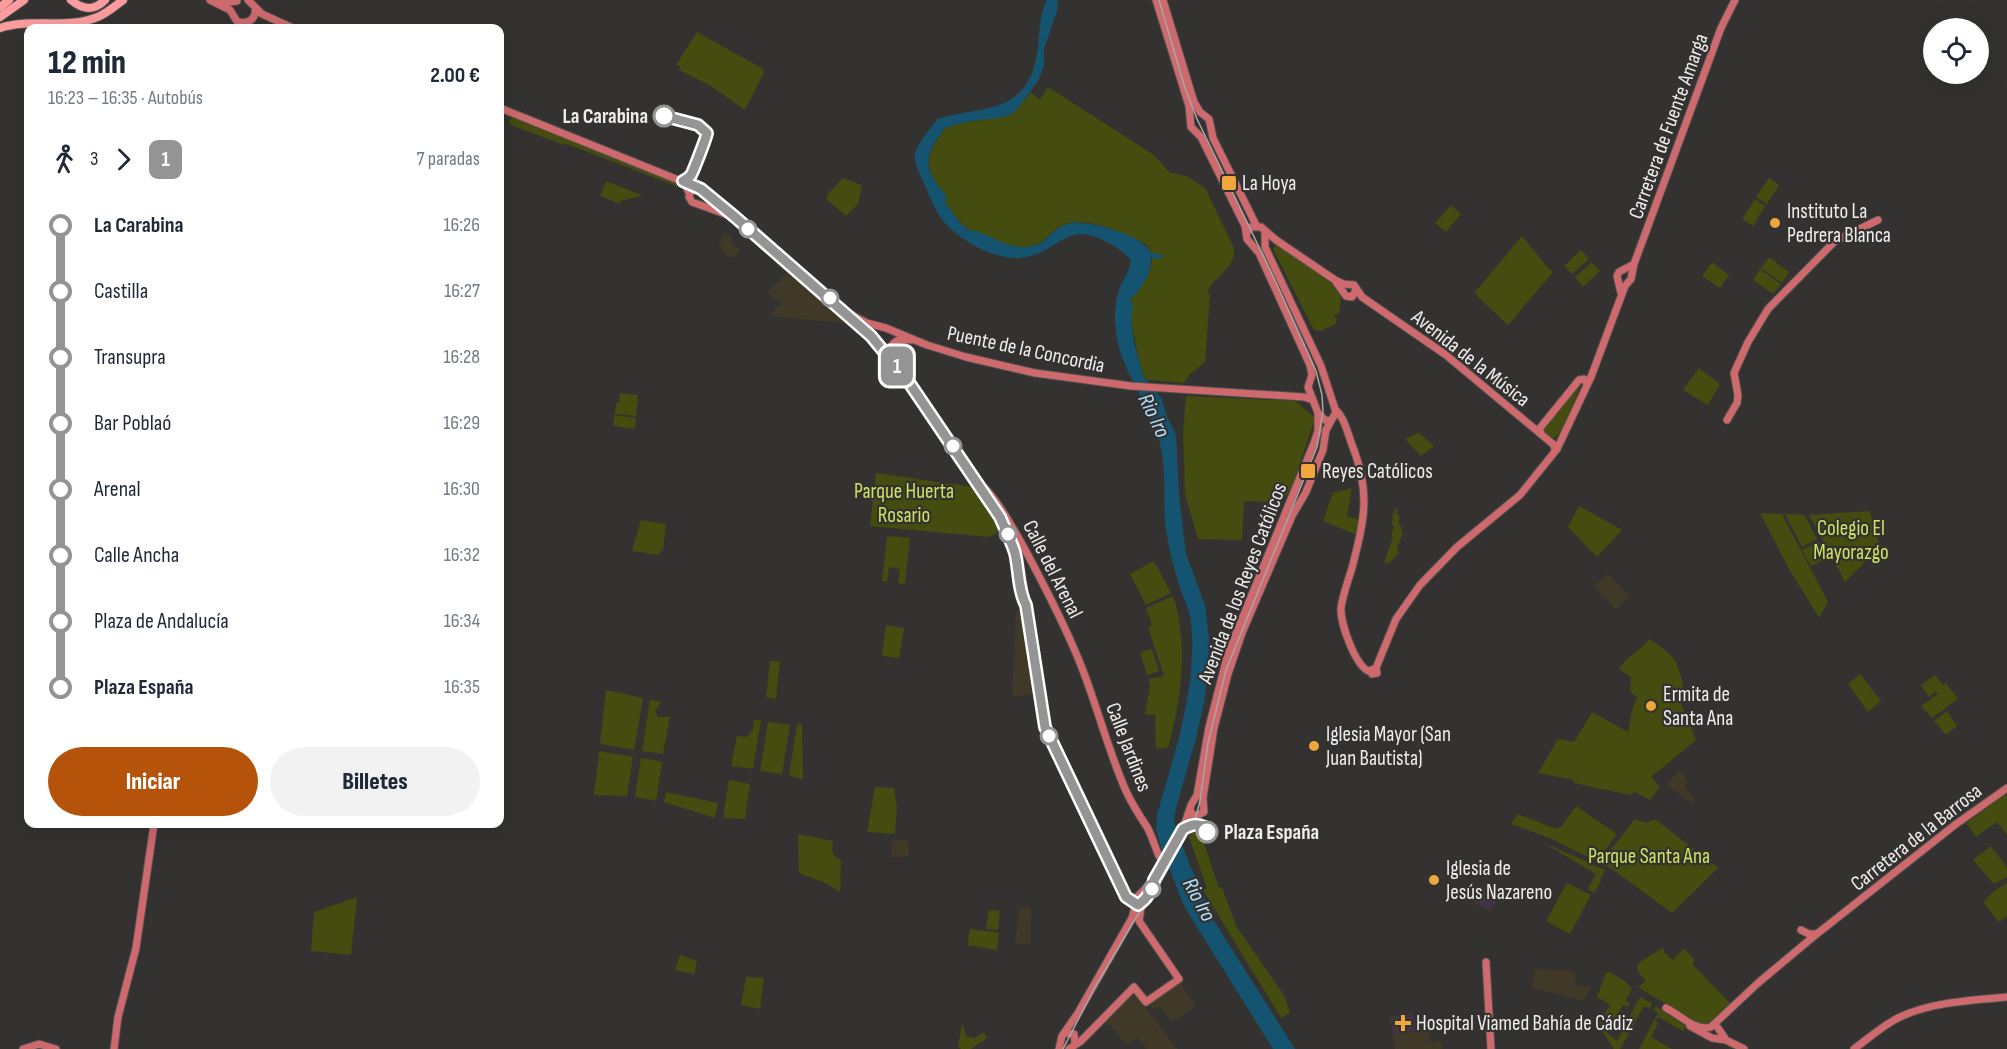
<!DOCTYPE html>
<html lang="es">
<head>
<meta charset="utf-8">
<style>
	:root { --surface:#fff; --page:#f2f2f3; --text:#1f2937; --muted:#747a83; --accent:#b45309 }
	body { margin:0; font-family:"Sofia Sans Condensed",sans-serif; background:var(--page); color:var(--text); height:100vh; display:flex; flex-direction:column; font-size:22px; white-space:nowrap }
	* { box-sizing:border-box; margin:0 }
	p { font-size:20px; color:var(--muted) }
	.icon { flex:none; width:33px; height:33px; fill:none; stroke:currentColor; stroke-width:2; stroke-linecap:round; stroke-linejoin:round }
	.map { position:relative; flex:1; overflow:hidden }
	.side { position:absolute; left:24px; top:24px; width:480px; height:804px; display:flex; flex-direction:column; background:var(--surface); border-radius:12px; box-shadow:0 6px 24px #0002 }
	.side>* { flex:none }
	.badge { padding:0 12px; border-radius:9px; font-size:21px; line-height:39px }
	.tools { position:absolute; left:1923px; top:18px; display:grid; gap:12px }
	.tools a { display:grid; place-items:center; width:66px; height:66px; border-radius:50%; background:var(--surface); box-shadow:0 6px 24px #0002; font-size:30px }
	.map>.badge { position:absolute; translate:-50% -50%; box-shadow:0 0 0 3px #fff }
	.legs { display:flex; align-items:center; gap:9px; height:66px; padding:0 24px; font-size:20px }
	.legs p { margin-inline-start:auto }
	.overview { display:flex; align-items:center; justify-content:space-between; height:102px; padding:0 24px }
	h1 { font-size:33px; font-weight:800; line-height:45px }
	.cta { display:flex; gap:12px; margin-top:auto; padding:12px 24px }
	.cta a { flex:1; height:69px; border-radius:36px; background:var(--accent); color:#fff; font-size:24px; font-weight:800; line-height:69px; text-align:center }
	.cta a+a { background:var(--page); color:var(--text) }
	ul { padding:0 24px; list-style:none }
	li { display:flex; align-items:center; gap:21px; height:66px; font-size:22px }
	li i { display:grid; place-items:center; width:9px; height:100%; margin:0 8px; background:currentColor }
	li i::after { content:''; width:15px; height:15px; margin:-8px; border:4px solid; border-radius:50%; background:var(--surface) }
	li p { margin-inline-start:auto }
	li:first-child i { background:linear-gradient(#0000 50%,currentColor 0) }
	li:last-child i { background:linear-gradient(currentColor 50%,#0000 0) }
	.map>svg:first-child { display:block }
</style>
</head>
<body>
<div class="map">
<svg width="2007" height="1049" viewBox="0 0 2007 1049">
	<rect width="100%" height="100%" fill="#343230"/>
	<path fill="#413928" d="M725,232L733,238L730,243L740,249L734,257L726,256L719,243Z
		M790,270L847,319L846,323L769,316L781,303L767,293Z
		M1608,573L1630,597L1616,610L1594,586Z
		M1016,611L1024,612L1037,693L1012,697Z
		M1680,770L1688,781L1685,787L1695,799L1692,804L1667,785Z
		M908,840L909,856L892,857L891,841Z
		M1020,907H1031L1030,944L1015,943Z
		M1534,969L1575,971V985L1591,987L1584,1001L1532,988Z
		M1179,980L1196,1006L1172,1022L1160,1007L1154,1010L1148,1002Z
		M1133,990L1177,1049H1147L1137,1037L1127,1045L1109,1024L1107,1026L1102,1021Z
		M1429,1029L1431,1043L1440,1041L1442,1049H1395L1393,1035Z"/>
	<path fill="#423543" d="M1482,887L1499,896L1490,911L1473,902Z
		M1413,1013L1416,1031L1393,1035L1390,1017Z"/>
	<path fill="#444c0f" d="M697,32L763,69L764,72L745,110L711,86L679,70L680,66L676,65Z
		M1048,87L1154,155L1170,173L1187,176L1205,188L1233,246C1240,264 1213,278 1207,292L1210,295L1205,362L1190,374L1184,383L1147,380L1143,376C1138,357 1134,338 1131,319C1130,312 1134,307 1130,300C1142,288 1163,259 1145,244C1140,240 1133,239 1128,236C1110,228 1090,220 1070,223C1056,225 1050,236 1040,243C1035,247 1023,247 1017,247C1012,247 970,231 966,228C958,221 952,211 945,203L947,197C922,168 924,157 945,128L965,122L1004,117L1013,113L1031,92L1040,100Z
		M514,116L677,183L681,188L567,144L564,145L511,125L509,121Z
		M843,178L862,185L858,204L846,216L826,199L828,197L827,195Z
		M1769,178L1779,185L1767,204L1756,197Z
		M606,181L641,195V196L620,201V204L600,196Z
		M1755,199L1765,206L1753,226L1742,219Z
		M1451,205L1461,214L1446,232L1435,223Z
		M1522,236L1548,268L1553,272L1508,325L1477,296L1475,292Z
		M1277,244L1335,286L1341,297L1339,314H1335L1334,317L1337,319L1336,324L1321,331L1314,330L1273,249Z
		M1581,250L1589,259L1572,274L1564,266Z
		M1769,257L1789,272L1782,283L1761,268Z
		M1592,262L1600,271L1583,287L1575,277Z
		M1712,262L1729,275L1720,288L1702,276Z
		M1760,269L1781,284L1773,294L1753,280Z
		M1699,368L1720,384L1708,405L1683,390Z
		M1582,383L1561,431L1556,437L1551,438L1542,430Z
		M620,393L638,395L636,416L615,414L616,403H619Z
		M1186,396L1296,401L1315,418L1292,488L1281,502L1244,501L1242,540L1198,539L1185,494L1183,432Z
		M614,415L636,418L635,429L613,426Z
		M1419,433L1434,446L1421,456L1405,439Z
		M876,473L973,487L998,525V532L988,537L870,526Z
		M1352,488L1347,516L1360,520L1357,535L1323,521L1333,493Z
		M1579,506L1622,530L1597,557L1568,527Z
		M1395,508L1397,509V514L1401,517L1399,518V524L1402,528L1401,529L1403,533L1397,547L1399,553L1389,563H1384L1393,537L1391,536L1394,526L1391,524L1393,518L1392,517Z
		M1870,511L1880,547L1845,582L1809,515Z
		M1760,513L1782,514L1828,602L1819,618L1788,567Z
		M1785,514L1804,515L1817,539L1802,547Z
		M641,520L666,524L663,551H660L659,555L632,551Z
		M887,536L910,538L905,584L898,583L900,569L889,567L887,582L882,581Z
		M1819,542L1828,558L1811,566L1802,550Z
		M1154,561L1171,593L1146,605L1130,574Z
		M1173,596C1189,643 1181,701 1168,748L1156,749L1155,715L1145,714L1150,686L1149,679L1164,676L1148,627L1152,625L1146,608Z
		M886,625L904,628L899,658L882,656Z
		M1649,639C1676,657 1678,659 1684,691L1677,694L1696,740L1651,777L1660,787L1650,800L1635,792L1630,795L1574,783V780L1538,773L1558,739L1574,742L1592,712L1628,732L1626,742C1631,724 1629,714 1637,697L1630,692L1631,677L1619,669C1626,656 1641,651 1649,639Z
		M1152,649L1159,671L1147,675L1140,652Z
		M770,661H780L776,699L766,697Z
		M1860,674L1881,701L1868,712L1848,684Z
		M1935,675L1943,685L1946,683L1958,699L1932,718L1921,706L1938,694L1936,691L1929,697L1921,685Z
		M606,690L643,698L634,750L600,744Z
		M650,700L662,702L655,711L658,717H670L663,754L642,751Z
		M1947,711L1957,726L1946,735L1934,721Z
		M754,720H761L753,769L731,766L737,736L747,737L753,730Z
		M768,722L790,725L782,774L760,771Z
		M797,724H802L803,780L789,775Z
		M599,751L633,757L627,796L594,795Z
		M641,758L662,762L656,801L635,797Z
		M729,780L750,784L745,819L723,818Z
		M875,787L894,788L897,807L895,834L867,832Z
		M666,792L718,803L715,818L664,802Z
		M2007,793V835L1997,822L1976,837L1966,823Z
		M1576,806L1617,834L1603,853L1606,856L1635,819L1647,823L1655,819L1718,868L1672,913L1612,869L1552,839L1511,824L1518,814L1556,829L1561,827Z
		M1193,830H1197L1201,834L1219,888L1222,887L1236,926L1284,995L1290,1012L1281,1018L1203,890L1207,888L1189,837Z
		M798,834L833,841L832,851L834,856L841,860L840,892L825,883L799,873Z
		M1542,842L1605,870L1600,880L1601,882L1594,893L1588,889L1596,874Z
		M1991,846L2007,868V877L1994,884L1973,860Z
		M1567,883L1591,895L1570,934L1546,921Z
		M2007,883V916L1999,922L1983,902L1993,892Z
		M357,897L351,955L311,951L314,912Z
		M989,910L1000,911L998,930L986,929Z
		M970,929L999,933L997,950L967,945Z
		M1663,948L1665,953L1673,960L1684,948L1694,959L1693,965L1730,1003L1710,1025L1702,1026L1638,987L1646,981L1638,972L1637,967L1641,961Z
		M680,955L697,961L694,974L675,970Z
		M1610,972L1626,982L1632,989L1626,1000L1630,1003L1628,1007L1623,1005L1617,1015L1622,1018L1618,1026L1613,1023L1607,1033L1617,1041L1640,997L1652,1003L1650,1009L1644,1006L1620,1049H1614L1598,1025L1610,1005L1597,997L1606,973Z
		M746,977L764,978L760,1009L741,1005Z
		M1656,1006L1686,1027L1683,1031L1658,1017L1655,1021L1658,1023L1651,1037L1672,1049H1639L1658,1013L1653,1010Z
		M962,1024L967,1037L975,1038L984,1032L987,1038L971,1049H961L958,1046Z"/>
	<path fill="#155470" d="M1047,0H1058L1057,11L1044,49V65L1039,79L1022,103L1013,113L1004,117L965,122L945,128C923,157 922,168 947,197L945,203C952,211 958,222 966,228C970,231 975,231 979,232C999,240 1015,252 1037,245C1045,243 1053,228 1067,224C1084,218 1144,235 1151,253L1164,255L1160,259L1151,258C1152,274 1141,289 1130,300L1133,304L1131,318L1134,343L1143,376L1162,399L1165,412L1176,435L1179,495L1186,554L1205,605L1209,638L1208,669L1204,703L1196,738L1176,808L1174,822L1190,866L1203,894L1209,913L1295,1049H1273L1184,906L1161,847L1156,829L1157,815C1174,753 1198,688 1191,623C1190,611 1184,599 1180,588C1174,569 1169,550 1166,530C1162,503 1167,475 1161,448C1152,403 1116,369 1115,321C1115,309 1116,295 1121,285C1126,274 1129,272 1131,260C1120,248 1100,236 1083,234C1065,232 1044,257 1020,258C992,260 953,237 938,214C932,203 928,192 923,181C919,173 914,163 915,154C918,142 930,130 937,119C983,105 1026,116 1037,54C1040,36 1038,17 1047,0Z"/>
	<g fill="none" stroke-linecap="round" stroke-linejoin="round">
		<g stroke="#52504e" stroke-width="9">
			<path id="secondary" d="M210,0L230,10L241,28
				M222,0L230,2L237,1
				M248,0L262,14L293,28
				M1156,0L1189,106L1191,127L1201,137L1245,226L1247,239L1259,253L1310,365L1312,375L1308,387L1318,413L1325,420L1331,421
				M1163,0L1194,102L1200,112L1209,119L1213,138L1256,225
				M237,21C248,26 257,18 255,7
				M500,108L681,181L686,186L689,193
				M681,181L701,189L735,217L864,329L908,381L1003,519L1018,551L1045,727L1124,894L1136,904
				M691,190L689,197L692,202L728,215
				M1247,232L1251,227H1261L1276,240L1335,280L1343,284L1354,285L1362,297L1446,355L1554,445L1555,450
				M1336,282L1346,296L1352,297L1356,290
				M1621,293L1617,276L1619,272L1634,264
				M852,315L867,323L886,328L927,345L966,357L1035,373L1131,386L1304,397L1313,400
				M893,358L890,349C895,338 902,339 912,340
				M1335,409C1344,417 1347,431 1351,442C1371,492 1365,517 1352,568C1348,581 1343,594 1341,608C1340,623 1356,669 1371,672
				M1727,420L1737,403L1738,395L1734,373L1748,342L1768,309L1835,241L1878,220
				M1541,434L1540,428L1579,380L1584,379L1587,384
				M979,484C1001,492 1066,629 1078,658C1096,701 1107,748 1126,791C1132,804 1139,815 1147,827C1152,836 1155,847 1159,856
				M1376,668L1371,670L1372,674L1377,673L1376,668L1396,619L1420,585L1457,547L1520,495L1557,449L1591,377L1625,286L1631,279L1634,264L1721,28L1735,0
				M1190,809L1192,814L1196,816L1204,812L1203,798L1214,728L1228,674L1242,633L1292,516L1306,492L1323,450L1326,430L1336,412L1321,366L1265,247V232
				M1183,829L1191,805L1197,795L1209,727L1228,653L1314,443L1318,431V415
				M1136,898L1154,880L1184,826
				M1801,930L1809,934H1815
				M1486,962L1491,1049
				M1666,1008C1679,1014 1695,1032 1711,1027L1758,983L1813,937L1956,824L2007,788
				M1690,1026L1712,1038L1726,1040L1744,1049
				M1718,1028L1726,1040
				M1065,1033L1074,1034L1075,1043
				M23,1049L39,1044L56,1049
				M114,1049L118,1017L136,948L154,824
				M1059,1049L1062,1036L1078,1013L1132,918L1136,904
				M1069,1049L1081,1041L1134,987L1146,1002L1179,979L1139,921L1142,901L1140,898L1137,897
				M1854,1049C1869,1038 1883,1025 1900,1017C1932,1002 1973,1000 2007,997"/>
		</g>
		<g stroke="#52504e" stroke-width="10">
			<path id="highway" d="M71,0C83,10 94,11 105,0
				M0,7L9,0
				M0,17L24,0
				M0,28C31,18 66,29 95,18C105,15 114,7 123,0"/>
		</g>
		<use href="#secondary" stroke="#ce696d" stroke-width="7"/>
		<use href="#highway" stroke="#fb9d9f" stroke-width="8"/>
		<path stroke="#a8a7a5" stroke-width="1.5" d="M1063,1049L1094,989L1137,916L1158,887L1195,820L1200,801L1208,743L1226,670L1317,447L1323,411L1322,395L1316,371L1273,276L1197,119L1185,88L1159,0"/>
	</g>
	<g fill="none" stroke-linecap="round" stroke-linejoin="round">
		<g stroke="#fff" stroke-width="14">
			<path id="line-1" d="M664,116L698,125L707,133C707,136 693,172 691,175C688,179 687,179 683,181L701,189L735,217L871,336L908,381L1000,517C1005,529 1011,540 1015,553C1019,570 1018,590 1026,605L1045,727L1126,897L1138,905C1147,899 1152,891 1154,880L1183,829C1191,825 1195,823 1205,827L1207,832"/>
		</g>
		<use href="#line-1" stroke="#949494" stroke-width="9"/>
	</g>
	<g fill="#fff" stroke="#949494" stroke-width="3">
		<circle cx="664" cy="116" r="10"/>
		<circle cx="748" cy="229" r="8"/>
		<circle cx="830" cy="298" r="8"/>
		<circle cx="953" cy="446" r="8"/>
		<circle cx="1008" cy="534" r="8"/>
		<circle cx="1049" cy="736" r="8"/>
		<circle cx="1207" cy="832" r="10"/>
		<circle cx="1152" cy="889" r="8"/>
	</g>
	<g fill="#efa73d" stroke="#343230" stroke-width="2">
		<rect x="1221" y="175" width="16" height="16" rx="3"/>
		<circle cx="1775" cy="223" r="6"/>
		<rect x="1300" y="463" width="16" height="16" rx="3"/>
		<circle cx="1651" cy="706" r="6"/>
		<circle cx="1314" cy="746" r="6"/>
		<circle cx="1434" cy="880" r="6"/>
		<path d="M1400 1014h6v6h6v6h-6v6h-6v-6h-6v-6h6z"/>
	</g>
	<g text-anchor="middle" stroke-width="4.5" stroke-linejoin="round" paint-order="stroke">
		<g font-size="21" font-weight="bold" fill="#eeedeb" stroke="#343230" text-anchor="end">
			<text x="648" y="123">La Carabina</text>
			<text x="1224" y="839" text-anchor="start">Plaza España</text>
		</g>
		<g font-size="21" fill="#eeedeb" stroke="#343230">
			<text transform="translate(1668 126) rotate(-70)" y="7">Carretera de Fuente Amarga</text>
			<text transform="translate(1026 349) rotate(12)" y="7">Puente de la Concordia</text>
			<text transform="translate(1471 358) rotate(38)" y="7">Avenida de la Música</text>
			<text transform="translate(1053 569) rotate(63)" y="7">Calle del Arenal</text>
			<text transform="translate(1242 583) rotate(-69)" y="7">Avenida de los Reyes Católicos</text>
			<text transform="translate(1129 747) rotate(69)" y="7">Calle Jardines</text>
			<text transform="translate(1916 837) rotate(-38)" y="7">Carretera de la Barrosa</text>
		</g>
		<g font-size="21" fill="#eeedeb" stroke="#343230" text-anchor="start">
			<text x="1242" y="190">La Hoya</text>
			<text x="1787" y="218">Instituto La<tspan x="1787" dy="24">Pedrera Blanca</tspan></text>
			<text x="1322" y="478">Reyes Católicos</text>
			<text x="1663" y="701">Ermita de<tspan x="1663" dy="24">Santa Ana</tspan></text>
			<text x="1326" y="741">Iglesia Mayor (San<tspan x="1326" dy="24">Juan Bautista)</tspan></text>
			<text x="1446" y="875">Iglesia de<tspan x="1446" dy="24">Jesús Nazareno</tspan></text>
			<text x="1416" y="1030">Hospital Viamed Bahía de Cádiz</text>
		</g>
		<g font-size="21" fill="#cee360" stroke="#343230">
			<text x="904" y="498">Parque Huerta<tspan x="904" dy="24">Rosario</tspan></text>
			<text x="1851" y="535">Colegio El<tspan x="1851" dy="24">Mayorazgo</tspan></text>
			<text x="1649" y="863">Parque Santa Ana</text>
		</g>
		<g font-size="22" font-style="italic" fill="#b0e1fc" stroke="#343230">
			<text transform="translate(1155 415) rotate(64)" y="8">Rio Iro</text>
			<text transform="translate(1200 899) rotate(62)" y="8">Rio Iro</text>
		</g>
	</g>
</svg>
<div class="tools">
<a><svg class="icon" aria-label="locate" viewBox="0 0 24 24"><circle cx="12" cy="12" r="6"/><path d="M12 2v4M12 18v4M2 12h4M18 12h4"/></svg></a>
</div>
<b class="badge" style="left:897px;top:366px;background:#949494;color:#fff">1</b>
<section class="side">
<div class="overview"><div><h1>12 min</h1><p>16:23 – 16:35 · Autobús</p></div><b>2.00 €</b></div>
<div class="legs"><svg class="icon" aria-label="walk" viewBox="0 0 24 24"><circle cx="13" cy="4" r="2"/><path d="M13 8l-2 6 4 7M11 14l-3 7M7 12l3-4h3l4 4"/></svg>3<svg class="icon" aria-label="forward" viewBox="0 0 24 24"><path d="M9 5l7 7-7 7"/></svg><b class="badge" style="background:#949494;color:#fff">1</b><p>7 paradas</p></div>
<ul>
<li><i style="color:#949494"></i><b>La Carabina</b><p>16:26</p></li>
<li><i style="color:#949494"></i><span>Castilla</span><p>16:27</p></li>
<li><i style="color:#949494"></i><span>Transupra</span><p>16:28</p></li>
<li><i style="color:#949494"></i><span>Bar Poblaó</span><p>16:29</p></li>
<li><i style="color:#949494"></i><span>Arenal</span><p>16:30</p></li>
<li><i style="color:#949494"></i><span>Calle Ancha</span><p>16:32</p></li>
<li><i style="color:#949494"></i><span>Plaza de Andalucía</span><p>16:34</p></li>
<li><i style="color:#949494"></i><b>Plaza España</b><p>16:35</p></li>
</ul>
<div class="cta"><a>Iniciar</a><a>Billetes</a></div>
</section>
</div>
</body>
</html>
